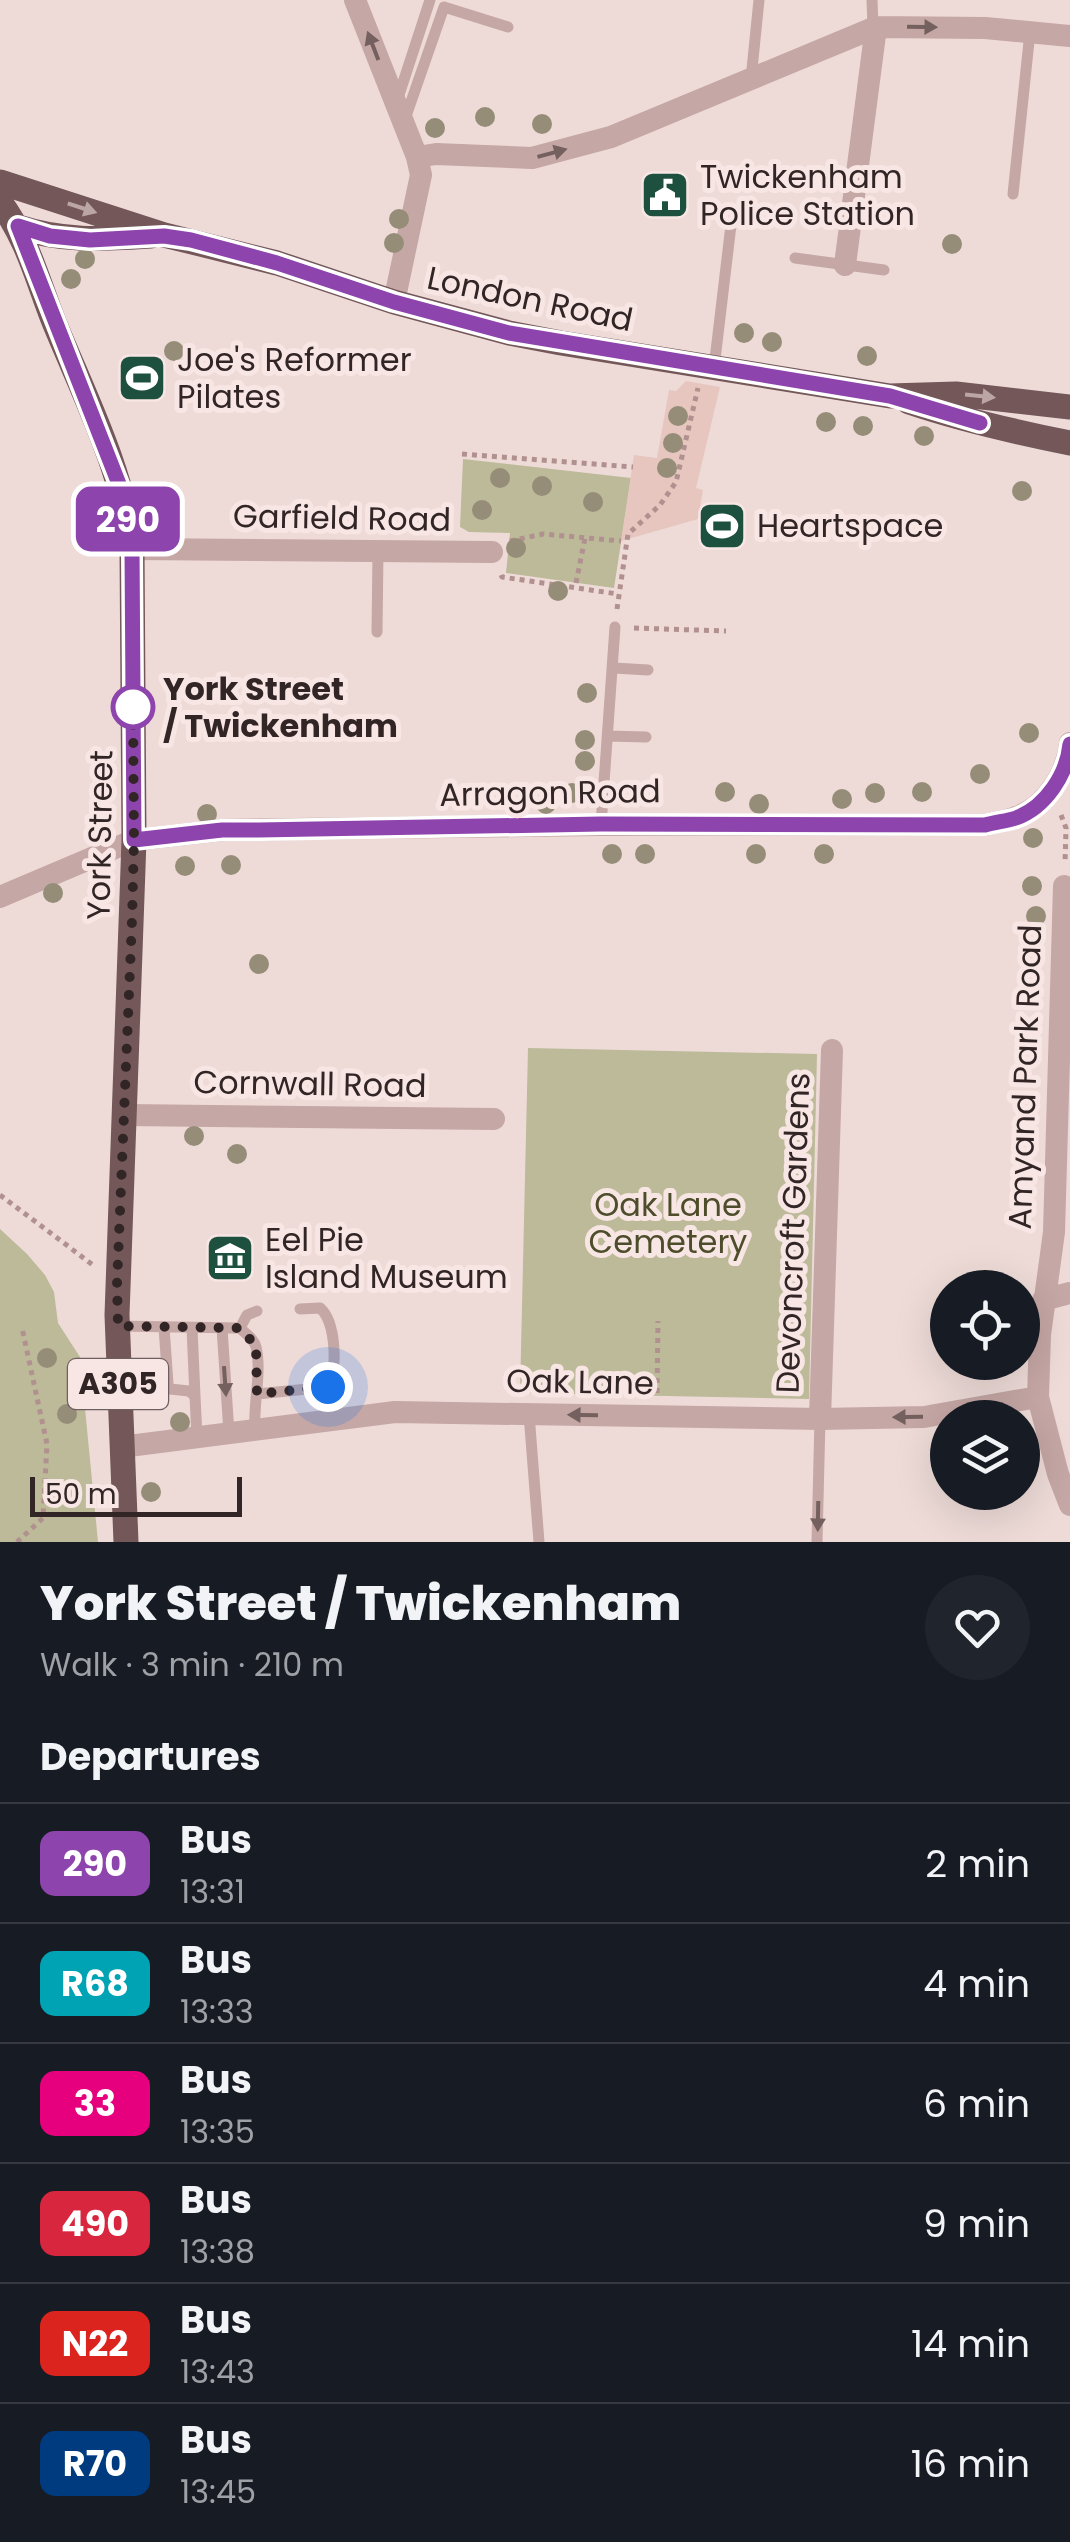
<!DOCTYPE html>
<html lang="en">
<head>
<meta charset="utf-8">
<style>
	:root { --surface:#171b24; --page:#20242c; --text:#f1f3f6; --muted:#9ea1a6; --line:#363941 }
	body { margin:0; font-family:Poppins,sans-serif; background:var(--page); color:var(--text); height:100vh; display:flex; flex-direction:column; font-size:38px; white-space:nowrap }
	* { box-sizing:border-box; margin:0 }
	p { font-size:32px; color:var(--muted) }
	.icon { flex:none; width:55px; height:55px; fill:none; stroke:currentColor; stroke-width:2; stroke-linecap:round; stroke-linejoin:round }
	.map { position:relative; height:1542px; overflow:hidden }
	.sheet { display:flex; flex-direction:column; background:var(--surface); flex:1 }
	.sheet>* { flex:none }
	.badge { padding:0 20px; border-radius:15px; font-size:35px; line-height:65px }
	.controls { position:absolute; left:930px; top:1270px; display:grid; gap:20px }
	.controls a { display:grid; place-items:center; width:110px; height:110px; border-radius:50%; background:var(--surface); box-shadow:0 10px 40px #0002; font-size:50px }
	.scale { position:absolute; left:30px; bottom:25px; width:212px; box-sizing:border-box; padding-left:10px; border:5px solid #322526; border-top:0; font-size:28px; line-height:35px; white-space:nowrap; color:#322526; -webkit-text-stroke:8px #f7e6e3; paint-order:stroke }
	.you { position:absolute; width:50px; height:50px; margin:-25px; border:8px solid #fff; border-radius:50%; background:#1a73e8; box-shadow:0 0 0 15px #1a73e833 }
	.map>.badge { position:absolute; translate:-50% -50%; box-shadow:0 0 0 5px #fff }
	h2 { padding:0 40px; font-size:38px; line-height:90px }
	.round { display:grid; place-items:center; flex:none; width:105px; height:105px; border-radius:52px; background:var(--page) }
	.headline { display:flex; align-items:center; justify-content:space-between; height:170px; padding:0 40px }
	h1 { font-size:48px; font-weight:800; line-height:75px }
	ul { padding:0; list-style:none }
	li { display:flex; align-items:center; gap:30px; height:120px; padding:0 40px; border-top:2px solid var(--line) }
	li div { flex:1 }
	li b { display:block; font-size:38px }
	li em { font-style:normal }
	li .badge { min-width:110px; font-weight:700; text-align:center }
	.map>svg:first-child { display:block }
</style>
</head>
<body>
<div class="map">
<svg width="1070" height="1542" viewBox="0 0 1070 1542">
	<rect width="100%" height="100%" fill="#eedbd8"/>
	<path fill="#bcba99" d="M463,459L631,478L614,588L506,573L510,533L469,532L460,527Z
		M528,1048L817,1054L809,1399L520,1393Z
		M0,1229L27,1254L45,1275L54,1292L58,1323L80,1357L98,1542H0Z"/>
	<path fill="#e6c6bf" d="M686,381L720,387L696,488L703,490L698,519L621,541L634,455L657,458L669,390L676,391Z"/>
	<g fill="none" stroke-linecap="round" stroke-linejoin="round">
		<path stroke="#b1918f" stroke-width="5" stroke-dasharray="5 5" stroke-linecap="butt" d="M462,454L633,467
			M510,541L543,534L621,541
			M501,575L502,577L618,594
			M576,583L585,538
			M617,609L628,534L660,505L676,482L698,388
			M634,628L726,631
			M1061,815L1066,828L1065,863
			M0,1195L93,1265
			M657,1393L658,1321
			M17,1542L43,1518L47,1444L22,1328"/>
		<path stroke="#c5a7a5" stroke-width="11" d="M872,0L873,28
			M751,79L759,0
			M397,101L430,0
			M405,119L444,7L508,27
			M1013,194L1030,32
			M795,258L884,270
			M714,368L731,225
			M377,632L378,552
			M614,668L648,670
			M608,736L646,737
			M601,825L615,627
			M117,1326L240,1328C246,1334 254,1339 256,1347C262,1372 253,1404 255,1430
			M164,1327L168,1384L170,1389L189,1391L195,1396L197,1437
			M192,1328L195,1396
			M222,1328L229,1433
			M240,1328L247,1315L257,1311
			M257,1394L328,1387C338,1369 336,1322 320,1308L300,1309
			M529,1414L539,1542
			M817,1542L820,1419"/>
		<path stroke="#c5a7a5" stroke-width="22" d="M355,0L417,157L421,175L394,302
			M417,157L436,154L532,158L611,137L876,27L985,28L1070,36
			M845,265L876,27
			M132,549L492,552
			M1064,886L1054,1232L1040,1335L1038,1397L1058,1474L1070,1505
			M0,897L134,840L223,830L601,825H985C995,822 1007,821 1016,817C1046,807 1067,773 1070,743
			M125,1115L494,1119
			M1043,1300L1070,1293
			M820,1419L832,1050
			M121,1447L395,1412L820,1419L924,1417L1038,1397"/>
		<path stroke="#735759" stroke-width="25" d="M0,182L164,235L277,263L394,302L509,333L561,343L890,396L956,394L1070,407
			M0,202C28,240 37,279 54,322C84,395 123,470 132,549L134,840L117,1315L126,1542
			M18,227C64,242 103,239 151,236
			M909,402C962,420 1015,432 1070,443"/>
	</g>
	<g fill="#968d79">
		<circle cx="485" cy="117" r="10"/>
		<circle cx="542" cy="124" r="10"/>
		<circle cx="435" cy="128" r="10"/>
		<circle cx="399" cy="219" r="10"/>
		<circle cx="394" cy="243" r="10"/>
		<circle cx="952" cy="244" r="10"/>
		<circle cx="85" cy="259" r="10"/>
		<circle cx="71" cy="279" r="10"/>
		<circle cx="744" cy="333" r="10"/>
		<circle cx="772" cy="342" r="10"/>
		<circle cx="174" cy="351" r="10"/>
		<circle cx="867" cy="356" r="10"/>
		<circle cx="678" cy="416" r="10"/>
		<circle cx="826" cy="422" r="10"/>
		<circle cx="863" cy="426" r="10"/>
		<circle cx="924" cy="436" r="10"/>
		<circle cx="673" cy="443" r="10"/>
		<circle cx="667" cy="468" r="10"/>
		<circle cx="500" cy="478" r="10"/>
		<circle cx="542" cy="486" r="10"/>
		<circle cx="1022" cy="491" r="10"/>
		<circle cx="593" cy="502" r="10"/>
		<circle cx="482" cy="510" r="10"/>
		<circle cx="516" cy="548" r="10"/>
		<circle cx="558" cy="591" r="10"/>
		<circle cx="587" cy="693" r="10"/>
		<circle cx="1029" cy="733" r="10"/>
		<circle cx="585" cy="740" r="10"/>
		<circle cx="585" cy="761" r="10"/>
		<circle cx="980" cy="774" r="10"/>
		<circle cx="725" cy="792" r="10"/>
		<circle cx="922" cy="792" r="10"/>
		<circle cx="572" cy="793" r="10"/>
		<circle cx="875" cy="793" r="10"/>
		<circle cx="842" cy="799" r="10"/>
		<circle cx="546" cy="804" r="10"/>
		<circle cx="759" cy="804" r="10"/>
		<circle cx="207" cy="814" r="10"/>
		<circle cx="1033" cy="838" r="10"/>
		<circle cx="612" cy="854" r="10"/>
		<circle cx="645" cy="854" r="10"/>
		<circle cx="756" cy="854" r="10"/>
		<circle cx="824" cy="854" r="10"/>
		<circle cx="231" cy="865" r="10"/>
		<circle cx="185" cy="866" r="10"/>
		<circle cx="1032" cy="886" r="10"/>
		<circle cx="53" cy="893" r="10"/>
		<circle cx="1036" cy="916" r="10"/>
		<circle cx="259" cy="964" r="10"/>
		<circle cx="194" cy="1136" r="10"/>
		<circle cx="237" cy="1154" r="10"/>
		<circle cx="47" cy="1358" r="10"/>
		<circle cx="67" cy="1414" r="10"/>
		<circle cx="180" cy="1422" r="10"/>
		<circle cx="151" cy="1492" r="10"/>
	</g>
	<defs><path id="oneway-solid" d="M-6-.8H1V-3.2L6.5 0L1 3.2V.8H-6Z" transform="scale(2.5)"/></defs>
	<g fill="#74605f">
		<use href="#oneway-solid" transform="translate(922 27) rotate(1)"/>
		<use href="#oneway-solid" transform="translate(373 46) rotate(-111)"/>
		<use href="#oneway-solid" transform="translate(552 153) rotate(-15)"/>
		<use href="#oneway-solid" transform="translate(225 1381) rotate(86)"/>
		<use href="#oneway-solid" transform="translate(583 1415) rotate(-179)"/>
		<use href="#oneway-solid" transform="translate(908 1417) rotate(179)"/>
		<use href="#oneway-solid" transform="translate(818 1516) rotate(91)"/>
	</g>
	<g fill="#bca6a5">
		<use href="#oneway-solid" transform="translate(82 208) rotate(18)"/>
		<use href="#oneway-solid" transform="translate(980 396) rotate(6)"/>
	</g>
	<g fill="none" stroke-linecap="round" stroke-linejoin="round">
		<g stroke="#fff" stroke-width="22">
			<path id="line" d="M980,423L890,396L509,333L394,302L277,263L191,240L164,236L90,240L50,236L18,226L119,484L128,520L132,549L134,840L222,830H259L601,824L985,825C995,822 1007,821 1016,818C1046,807 1067,774 1070,744"/>
		</g>
		<use href="#line" stroke="#8e44ad" stroke-width="15"/>
		<path stroke="#322526" stroke-width="10" stroke-dasharray="0 18" d="M133,707L134,840L132,920L117,1284L118,1326L240,1328L256,1346L257,1394L328,1387"/>
	</g>
	<defs>
		<g id="civic-square" transform="scale(2.5)"><rect x="-9" y="-9" width="18" height="18" rx="4" fill="#1e5040" stroke="#f7e6e3"/><path d="M-.6-6.5H3V-4.5H.6V-3L4-1V1h2V6H-6V1h2V-1L-.6-3ZM-1.2 2.5V6h2.4V2.5Z" fill="#fff"/></g>
		<g id="stadium-square" transform="scale(2.5)"><rect x="-9" y="-9" width="18" height="18" rx="4" fill="#1e5040" stroke="#f7e6e3"/><path d="M0-5a6.5 5 0 1 0 0 10a6.5 5 0 1 0 0-10ZM-3.5-1.8h7v3.6h-7Z" fill="#fff"/></g>
		<g id="museum-square" transform="scale(2.5)"><rect x="-9" y="-9" width="18" height="18" rx="4" fill="#1e5040" stroke="#f7e6e3"/><path d="M0-6L6-3V-2H-6V-3ZM-5-1h2V3h-2ZM-1-1h2V3h-2ZM3-1h2V3H3ZM-6 4H6V6H-6Z" fill="#fff"/></g>
	</defs>
	<g fill-rule="evenodd">
		<use href="#civic-square" x="665" y="195"/>
		<use href="#stadium-square" x="142" y="378"/>
		<use href="#stadium-square" x="722" y="526"/>
		<use href="#museum-square" x="230" y="1258"/>
	</g>
	<circle fill="#fff" stroke="#8e44ad" stroke-width="5" cx="133" cy="707" r="20"/>
	<g text-anchor="middle" stroke-width="10" stroke-linejoin="round" paint-order="stroke">
		<rect fill="#f7e6e3" stroke="#6d5f5f" stroke-width="2.5" x="68" y="1359" width="100" height="50" rx="8"/>
		<g font-size="30" font-weight="bold" fill="#322526">
			<text x="118" y="1394">A305</text>
		</g>
		<g font-size="32" fill="#322526" stroke="#f7e6e3" text-anchor="start">
			<text x="700" y="188">Twickenham<tspan x="700" dy="37">Police Station</tspan></text>
			<text x="177" y="371">Joe's Reformer<tspan x="177" dy="37">Pilates</tspan></text>
			<text x="757" y="537">Heartspace</text>
			<text x="265" y="1251">Eel Pie<tspan x="265" dy="37">Island Museum</tspan></text>
		</g>
		<g font-size="32" fill="#322526" stroke="#f7e6e3">
			<text transform="translate(530 299) rotate(12)" y="11">London Road</text>
			<text transform="translate(342 518) rotate(1)" y="11">Garfield Road</text>
			<text transform="translate(550 793) rotate(-1)" y="11">Arragon Road</text>
			<text transform="translate(100 835) rotate(-89)" y="11">York Street</text>
			<text transform="translate(1025 1077) rotate(-88)" y="11">Amyand Park Road</text>
			<text transform="translate(310 1084) rotate(1)" y="11">Cornwall Road</text>
			<text transform="translate(793 1233) rotate(-88)" y="11">Devoncroft Gardens</text>
			<text transform="translate(580 1382) rotate(1)" y="11">Oak Lane</text>
		</g>
		<g font-size="32" font-weight="bold" fill="#322526" stroke="#f7e6e3" text-anchor="start">
			<text x="163" y="700">York Street<tspan x="163" dy="37">/ Twickenham</tspan></text>
		</g>
		<g font-size="32" fill="#4e4d2b" stroke="#f7e6e3">
			<text x="668" y="1216">Oak Lane<tspan x="668" dy="37">Cemetery</tspan></text>
		</g>
	</g>
</svg>
<div class="controls">
<a><svg class="icon" aria-label="locate" viewBox="0 0 24 24"><circle cx="12" cy="12" r="6"/><path d="M12 2v4M12 18v4M2 12h4M18 12h4"/></svg></a>
<a><svg class="icon" aria-label="layers" viewBox="0 0 24 24"><path d="M12 4l9 5-9 5-9-5zM3 14l9 5 9-5"/></svg></a>
</div>
<div class="scale">50 m</div>
<div class="you" style="left:328px;top:1387px"></div>
<b class="badge" style="left:128px;top:519px;background:#8e44ad;color:#fff">290</b>
</div>
<section class="sheet">
<div class="headline"><div><h1>York Street / Twickenham</h1><p>Walk · 3 min · 210 m</p></div><a class="round"><svg class="icon" aria-label="heart" viewBox="0 0 24 24"><path d="M12 20l-8-8c-3-5 5-10 8-4 3-6 11-1 8 4z"/></svg></a></div>
<h2>Departures</h2>
<ul>
<li><span class="badge" style="background:#8e44ad;color:#fff">290</span><div><b>Bus</b><p>13:31</p></div><em>2 min</em></li>
<li><span class="badge" style="background:#00a3b4;color:#fff">R68</span><div><b>Bus</b><p>13:33</p></div><em>4 min</em></li>
<li><span class="badge" style="background:#e6007e;color:#fff">33</span><div><b>Bus</b><p>13:35</p></div><em>6 min</em></li>
<li><span class="badge" style="background:#d7263d;color:#fff">490</span><div><b>Bus</b><p>13:38</p></div><em>9 min</em></li>
<li><span class="badge" style="background:#dc241f;color:#fff">N22</span><div><b>Bus</b><p>13:43</p></div><em>14 min</em></li>
<li><span class="badge" style="background:#003b80;color:#fff">R70</span><div><b>Bus</b><p>13:45</p></div><em>16 min</em></li>
</ul>
</section>
</body>
</html>
